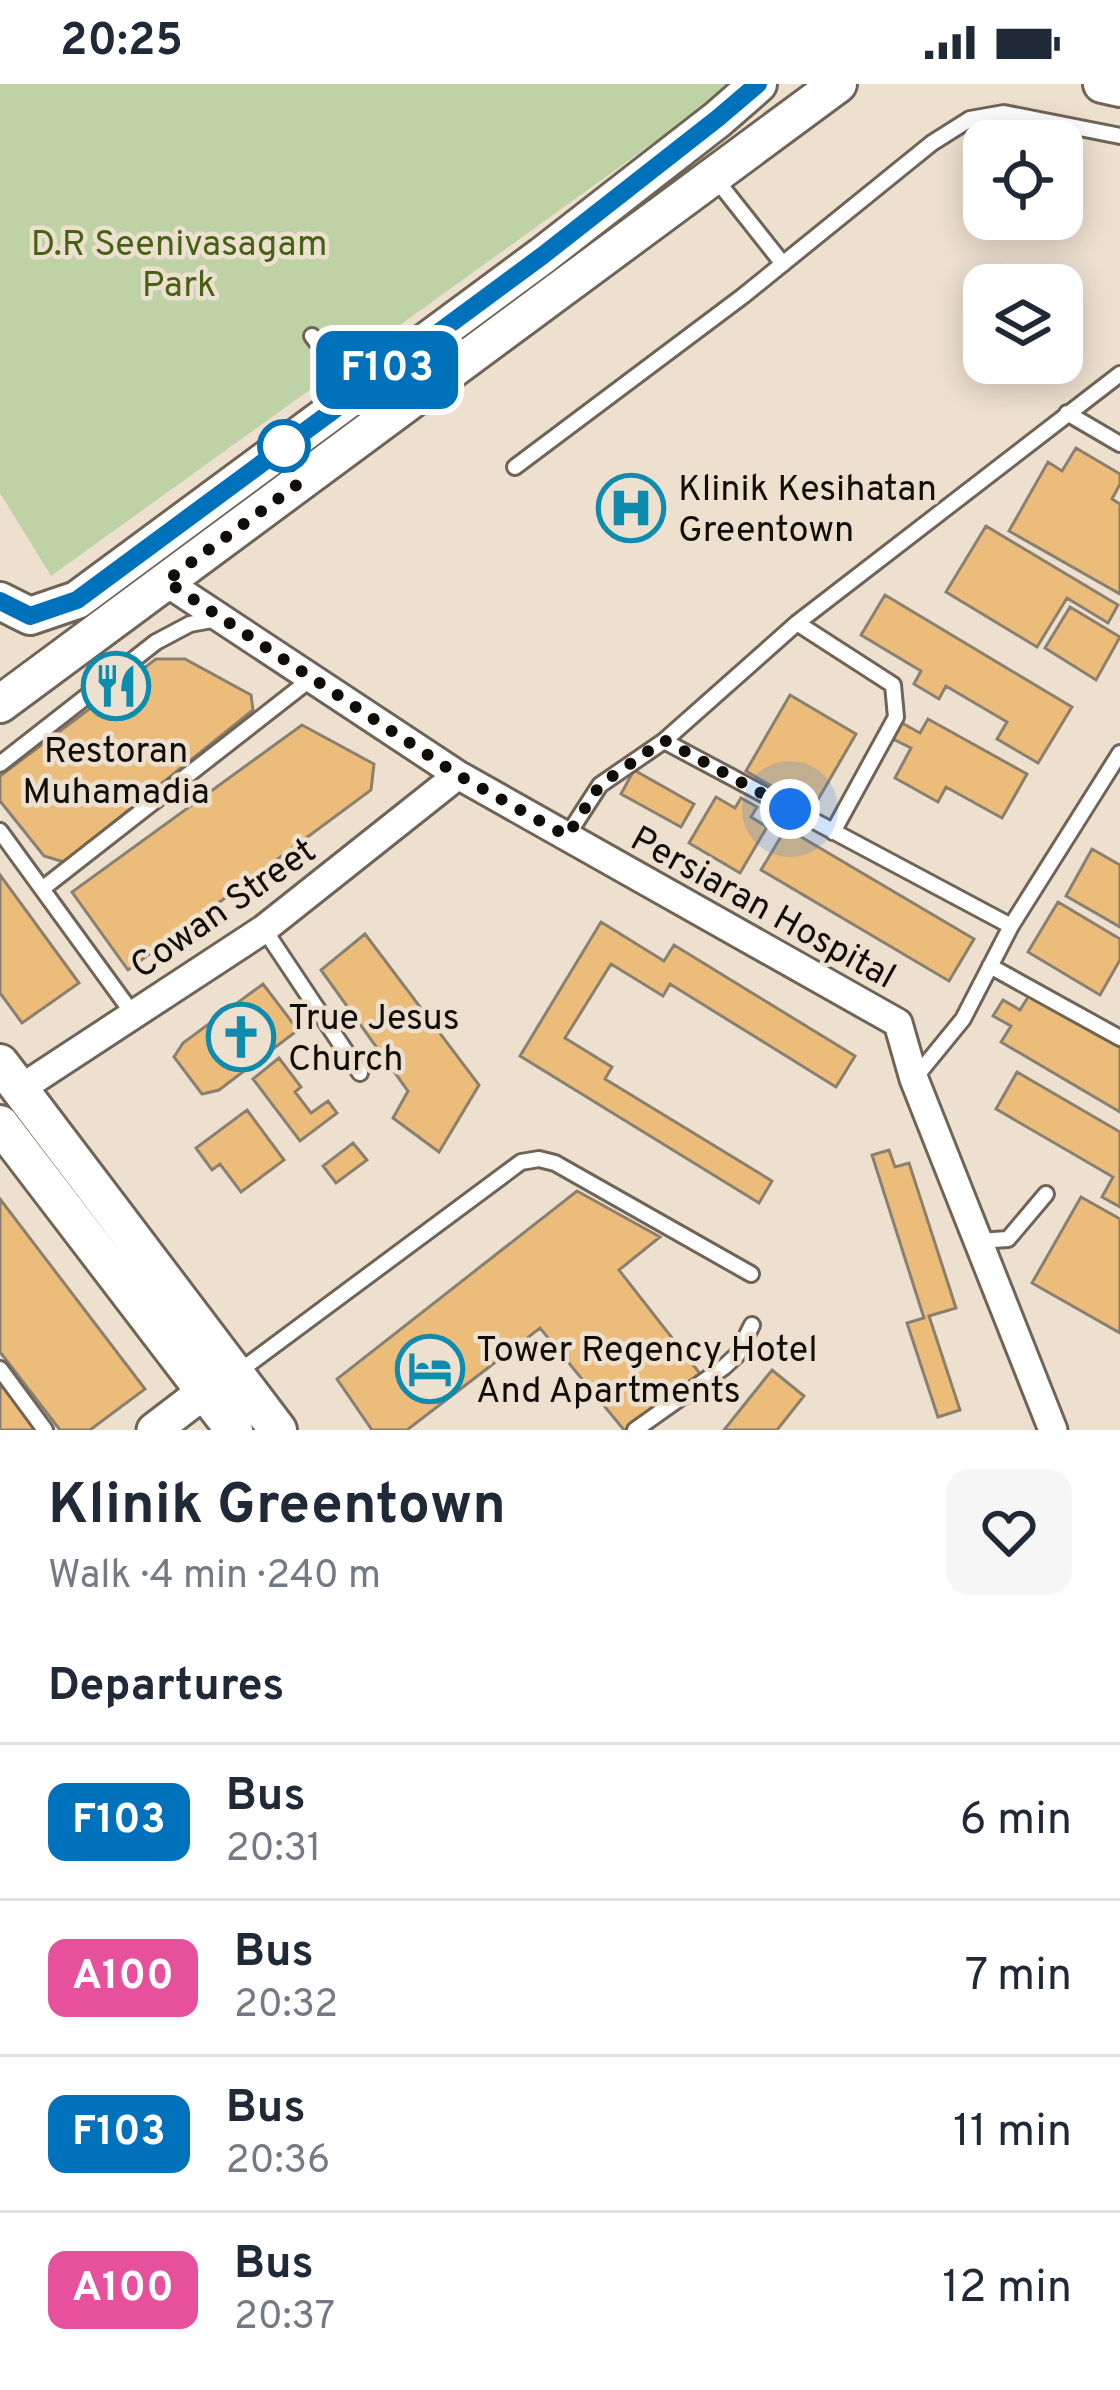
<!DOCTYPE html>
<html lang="en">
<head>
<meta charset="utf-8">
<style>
	:root { --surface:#fff; --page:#f6f6f7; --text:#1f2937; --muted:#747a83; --line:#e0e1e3 }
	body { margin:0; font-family:Overpass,sans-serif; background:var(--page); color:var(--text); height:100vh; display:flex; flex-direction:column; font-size:45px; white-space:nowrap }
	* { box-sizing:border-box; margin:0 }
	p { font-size:39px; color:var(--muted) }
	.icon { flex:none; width:66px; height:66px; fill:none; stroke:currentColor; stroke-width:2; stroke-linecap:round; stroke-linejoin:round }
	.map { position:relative; height:1346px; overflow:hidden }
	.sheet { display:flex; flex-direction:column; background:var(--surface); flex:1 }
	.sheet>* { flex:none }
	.badge { padding:0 24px; border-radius:18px; font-size:42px; line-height:78px }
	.tools { position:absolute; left:963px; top:36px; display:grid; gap:24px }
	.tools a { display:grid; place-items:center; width:120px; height:120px; border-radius:24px; background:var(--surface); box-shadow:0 6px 30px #0003; font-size:60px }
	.you { position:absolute; width:60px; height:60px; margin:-30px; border:9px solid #fff; border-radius:50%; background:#1a73e8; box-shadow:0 0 0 18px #1a73e833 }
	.map>.badge { position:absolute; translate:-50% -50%; box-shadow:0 0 0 6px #fff }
	h2 { padding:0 48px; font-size:45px; line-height:108px }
	.round { display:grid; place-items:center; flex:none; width:126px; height:126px; border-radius:24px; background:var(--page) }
	.summary { display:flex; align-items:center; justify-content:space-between; height:204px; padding:0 48px }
	h1 { font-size:57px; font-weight:700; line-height:90px }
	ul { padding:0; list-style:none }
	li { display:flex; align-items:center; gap:36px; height:156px; padding:0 48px; border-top:3px solid var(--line) }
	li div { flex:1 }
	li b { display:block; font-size:45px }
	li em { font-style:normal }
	li .badge { min-width:132px; font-weight:700; text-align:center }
	.status { display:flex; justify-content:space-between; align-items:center; height:84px; padding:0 60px; background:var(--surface); direction:ltr }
	.status svg { height:33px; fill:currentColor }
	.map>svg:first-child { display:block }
</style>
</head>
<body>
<div class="status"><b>20:25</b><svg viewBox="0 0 49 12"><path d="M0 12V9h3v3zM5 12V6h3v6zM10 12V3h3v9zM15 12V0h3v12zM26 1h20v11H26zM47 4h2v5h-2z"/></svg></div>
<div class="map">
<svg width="1120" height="1346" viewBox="0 0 1120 1346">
	<rect width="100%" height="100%" fill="#ede0cf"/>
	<path fill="#bed2a5" d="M0,0H735L51,492L0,409Z"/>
	<path fill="#ecbc7a" stroke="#8b8070" stroke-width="3" d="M1076,364L1120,390V400L1112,415L1120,420V510L1009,447L1048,378L1062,387Z
		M986,442L1118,521L1108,539L1067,514L1037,563L946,508Z
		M885,511L1072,623L1038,679L997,655L1007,638L946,602L939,615L914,600L921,587L861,551Z
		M1070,523L1120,553L1096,596L1045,564Z
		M156,575H185L251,611L253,626L64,778L44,772L0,717V692Z
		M790,611L856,650L812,726L746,687Z
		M928,635L1027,690L1002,734L946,703L938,718L895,694L911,664L893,655L902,639L920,649Z
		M302,641L374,680L371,706L128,886L72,808Z
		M634,686L694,720L681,743L621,710Z
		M716,713L735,724L741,714L757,723L751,733L767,743L740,789L689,759Z
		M786,744L974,855L949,897L761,786Z
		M1092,765L1120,781V843L1066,812Z
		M0,791L79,899L22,939L0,909Z
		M1058,818L1120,855V876L1100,911L1028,868Z
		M601,838L664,877L674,861L855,972L836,1003L670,900L663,912L611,880L565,954L612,983L605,995L772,1097L759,1119L520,972Z
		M365,850L479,1001L439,1068L393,1034L408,1007L321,886Z
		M263,900L298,946L219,1006L202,1010L174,973L183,959Z
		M1030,910L1120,963V1028L1001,958L1011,942L993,932L1003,916L1020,926Z
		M279,974L301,1003L295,1008L311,1029L328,1017L337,1029L300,1057L253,995Z
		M1017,988L1120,1048V1123L1102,1113L1113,1093L996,1025Z
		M247,1026L284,1076L241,1108L220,1080L212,1086L196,1064Z
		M353,1059L367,1076L336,1099L323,1082Z
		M889,1066L895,1083L909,1079L956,1224L929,1232L960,1326L938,1333L907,1239L924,1234L872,1071Z
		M577,1107L660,1153L619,1186L701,1291L628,1346H624L540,1244L407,1346H372L337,1295Z
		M1081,1113L1120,1135V1249L1032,1199Z
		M0,1115L145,1305L90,1346H60L0,1268Z
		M772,1286L804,1312L777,1346H724Z
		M0,1299L36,1346H0Z"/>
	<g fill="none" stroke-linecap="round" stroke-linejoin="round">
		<g stroke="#6f6455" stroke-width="20">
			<path id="service" d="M715,94L783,180
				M312,252L357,309
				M1067,329L1120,360
				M515,383L743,212L932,59L970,35L1004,29L1120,52
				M797,539L893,601L896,633L833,748
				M664,657L1011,842
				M0,680L156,558L190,540L217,535
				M0,747L133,930
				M567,752L600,701L664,657L797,539L1120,290
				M42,805L312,594
				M264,845L360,989
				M990,882L1120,954
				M914,995L963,935L1011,842L1120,669
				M978,1157L1008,1155L1046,1110
				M0,1285L45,1346
				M237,1289L521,1078L539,1075L555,1079L751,1190
				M635,1346L724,1283L737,1271L752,1241"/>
		</g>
		<g stroke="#6f6455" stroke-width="33">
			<path id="minor" d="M166,498L458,691L898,939L914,995L1053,1346
				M20,1005L264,845L458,691"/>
		</g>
		<g stroke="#6f6455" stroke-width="39">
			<path id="tertiary" d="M154,1346L205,1307"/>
		</g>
		<g stroke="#6f6455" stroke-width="42">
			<path id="secondary" d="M1102,0L1120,4
				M0,517L30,532L77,516L542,172L718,35L758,0
				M0,620L838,0
				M0,979L278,1346
				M0,1040L234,1346"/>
		</g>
		<use href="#service" stroke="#fff" stroke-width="14"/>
		<use href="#minor" stroke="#fff" stroke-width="27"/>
		<use href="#tertiary" stroke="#fff" stroke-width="33"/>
		<use href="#secondary" stroke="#fff" stroke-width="36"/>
	</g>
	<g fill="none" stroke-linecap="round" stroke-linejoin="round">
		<g stroke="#fff" stroke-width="27">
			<path id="line" d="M0,517L30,532L77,516L542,172L718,34L758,0"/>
		</g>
		<use href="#line" stroke="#0072bc" stroke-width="18"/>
		<path stroke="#110d08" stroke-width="12" stroke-dasharray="0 21.6" d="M284,362L298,400L166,497L458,691L567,752L600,701L664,656L790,725"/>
	</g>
	<defs>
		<g id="hospital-ring" transform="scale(3.45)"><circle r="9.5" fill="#ede0cf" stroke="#0f8bad" stroke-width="1.5"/><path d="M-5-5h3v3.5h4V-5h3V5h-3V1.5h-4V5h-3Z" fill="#0f8bad"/></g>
		<g id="restaurant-ring" transform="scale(3.45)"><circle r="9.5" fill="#ede0cf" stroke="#0f8bad" stroke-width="1.5"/><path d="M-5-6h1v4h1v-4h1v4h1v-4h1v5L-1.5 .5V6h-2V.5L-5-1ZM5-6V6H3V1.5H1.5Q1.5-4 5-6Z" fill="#0f8bad"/></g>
		<g id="church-ring" transform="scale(3.45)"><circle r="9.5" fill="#ede0cf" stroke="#0f8bad" stroke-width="1.5"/><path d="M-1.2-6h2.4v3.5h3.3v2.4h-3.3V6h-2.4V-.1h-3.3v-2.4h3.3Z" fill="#0f8bad"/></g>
		<g id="hotel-ring" transform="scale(3.45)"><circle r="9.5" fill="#ede0cf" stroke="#0f8bad" stroke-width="1.5"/><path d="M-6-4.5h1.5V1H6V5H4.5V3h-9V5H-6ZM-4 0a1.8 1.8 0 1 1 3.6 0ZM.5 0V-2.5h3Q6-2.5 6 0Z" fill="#0f8bad"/></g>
	</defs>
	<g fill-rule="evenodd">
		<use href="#hospital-ring" x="631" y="424"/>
		<use href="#restaurant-ring" x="116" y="602"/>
		<use href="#church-ring" x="241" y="953"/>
		<use href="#hotel-ring" x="430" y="1285"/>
	</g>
	<circle fill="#fff" stroke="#0072bc" stroke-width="6" cx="284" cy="362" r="24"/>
	<g text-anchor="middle" stroke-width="9" stroke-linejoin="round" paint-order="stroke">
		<g font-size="36" fill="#476117" stroke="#ede0cf">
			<text x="179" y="171">D.R Seenivasagam<tspan x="179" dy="41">Park</tspan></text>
		</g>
		<g font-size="36" fill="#110d08" stroke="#ede0cf" text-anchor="start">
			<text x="678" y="416">Klinik Kesihatan<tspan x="678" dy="41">Greentown</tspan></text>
			<text x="116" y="678" text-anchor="middle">Restoran<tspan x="116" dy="41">Muhamadia</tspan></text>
			<text x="288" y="945">True Jesus<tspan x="288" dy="41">Church</tspan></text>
			<text x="476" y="1277">Tower Regency Hotel<tspan x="476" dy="41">And Apartments</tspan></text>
		</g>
		<g font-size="36" fill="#110d08" stroke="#ede0cf">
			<text transform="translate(764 822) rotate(29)" y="13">Persiaran Hospital</text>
			<text transform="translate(222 823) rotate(-35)" y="13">Cowan Street</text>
		</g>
	</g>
</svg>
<div class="tools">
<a><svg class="icon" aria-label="locate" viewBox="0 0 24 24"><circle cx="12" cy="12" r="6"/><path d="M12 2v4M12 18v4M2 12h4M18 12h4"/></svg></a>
<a><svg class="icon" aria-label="layers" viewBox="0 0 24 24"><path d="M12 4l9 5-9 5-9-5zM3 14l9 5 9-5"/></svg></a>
</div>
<div class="you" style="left:790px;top:725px"></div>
<b class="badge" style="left:387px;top:286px;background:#0072bc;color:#fff">F103</b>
</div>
<section class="sheet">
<div class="summary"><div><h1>Klinik Greentown</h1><p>Walk · 4 min · 240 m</p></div><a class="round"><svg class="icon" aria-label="heart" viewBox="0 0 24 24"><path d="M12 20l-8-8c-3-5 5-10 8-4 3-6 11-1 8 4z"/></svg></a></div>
<h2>Departures</h2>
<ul>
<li><span class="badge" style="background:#0072bc;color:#fff">F103</span><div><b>Bus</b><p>20:31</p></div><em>6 min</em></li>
<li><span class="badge" style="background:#e6509d;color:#fff">A100</span><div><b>Bus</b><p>20:32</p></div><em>7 min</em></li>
<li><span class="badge" style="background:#0072bc;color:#fff">F103</span><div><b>Bus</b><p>20:36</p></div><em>11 min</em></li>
<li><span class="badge" style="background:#e6509d;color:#fff">A100</span><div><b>Bus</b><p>20:37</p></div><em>12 min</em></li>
</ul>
</section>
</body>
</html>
